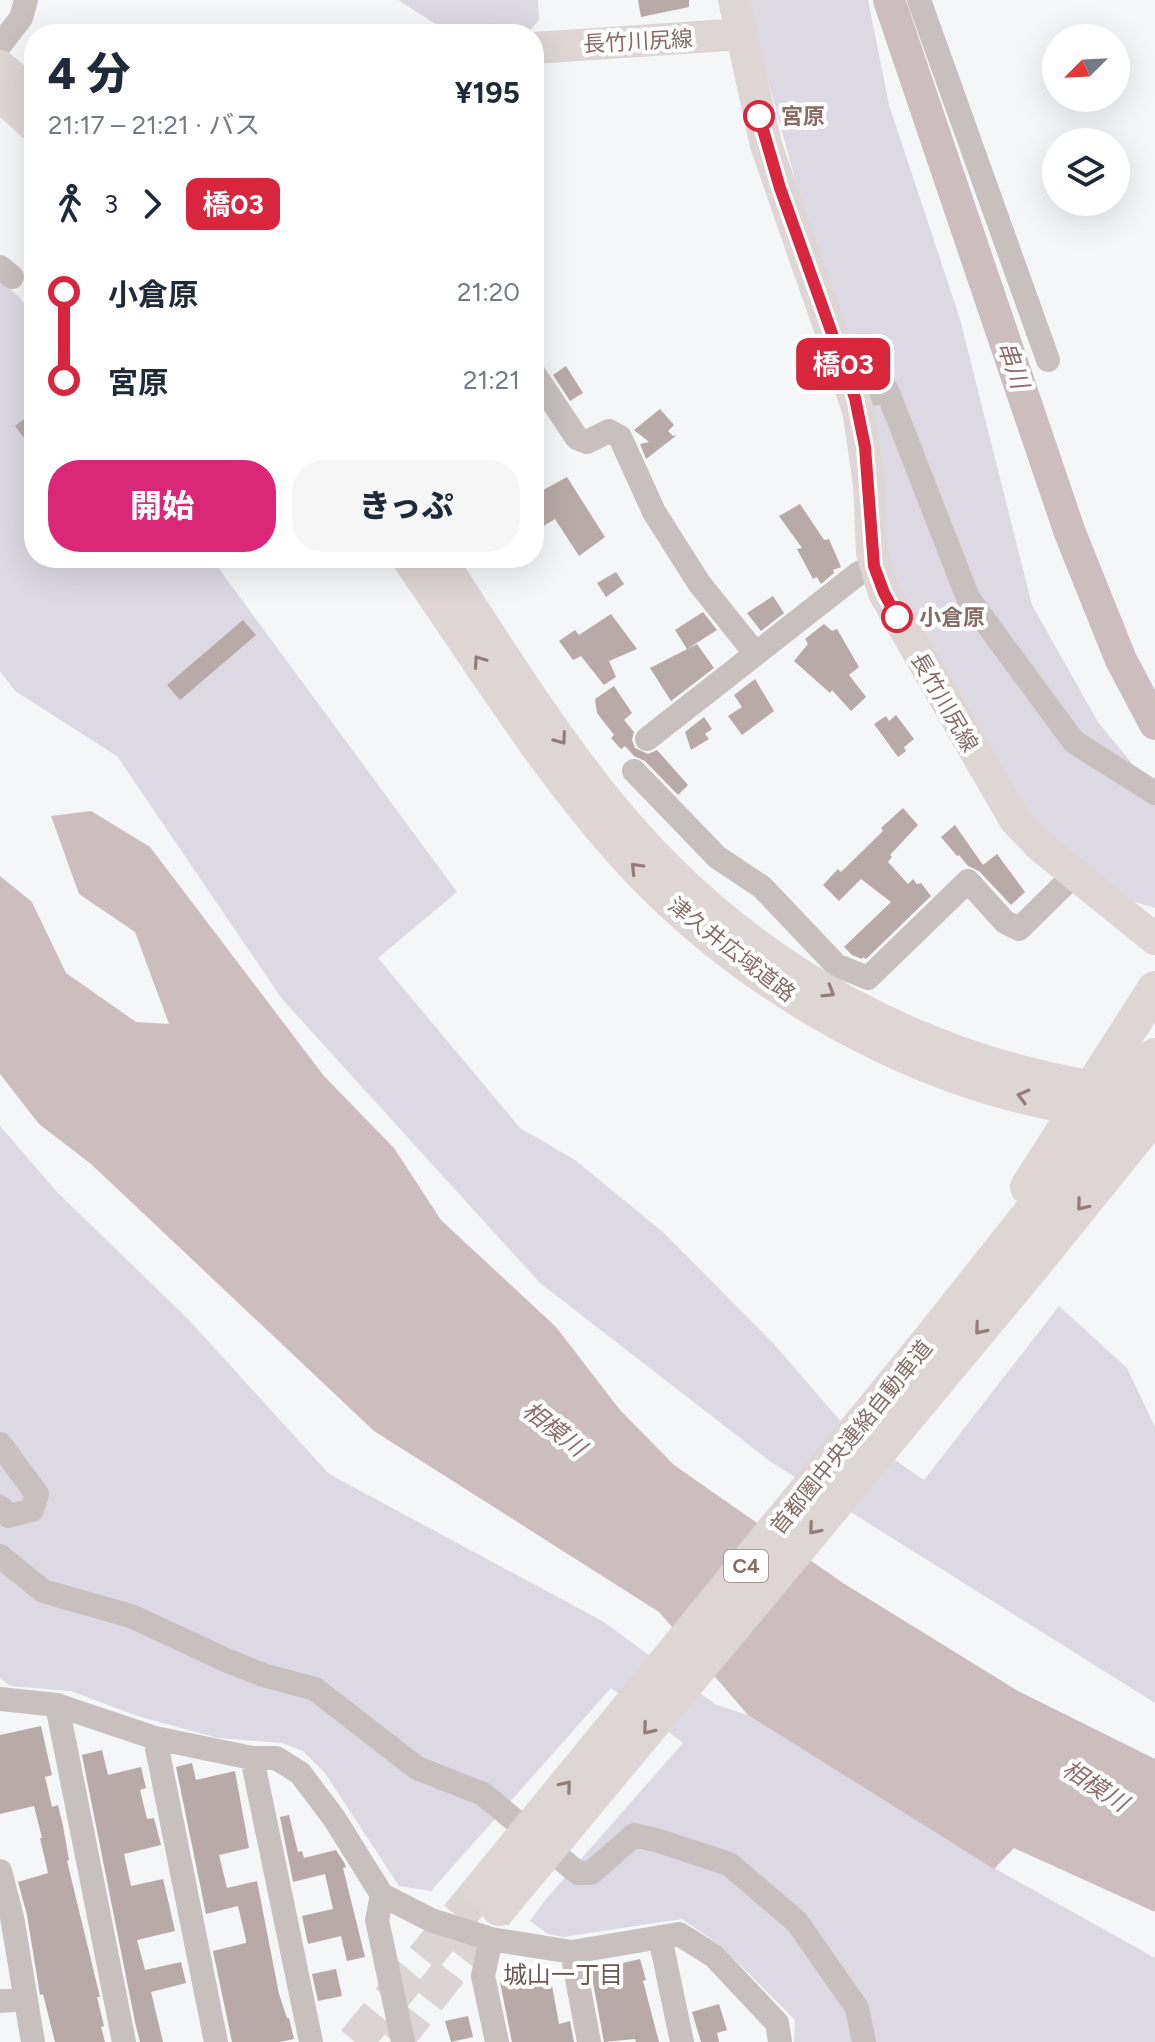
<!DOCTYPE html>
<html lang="ja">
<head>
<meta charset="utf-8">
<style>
	:root { --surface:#fff; --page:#f6f6f7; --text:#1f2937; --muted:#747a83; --accent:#db2777 }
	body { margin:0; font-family:Figtree,"Noto Sans JP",sans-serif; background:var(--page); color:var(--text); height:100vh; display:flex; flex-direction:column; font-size:30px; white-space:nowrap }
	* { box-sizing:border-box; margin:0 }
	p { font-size:26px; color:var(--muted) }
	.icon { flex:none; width:44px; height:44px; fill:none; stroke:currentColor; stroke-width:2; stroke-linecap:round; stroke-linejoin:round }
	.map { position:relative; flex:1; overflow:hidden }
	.drawer { position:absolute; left:24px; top:24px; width:520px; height:544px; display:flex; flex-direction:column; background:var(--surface); border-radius:32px; box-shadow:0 8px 32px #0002 }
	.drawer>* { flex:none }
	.badge { padding:0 16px; border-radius:12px; font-size:28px; line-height:52px }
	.needle { width:52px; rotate:246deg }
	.fabs { position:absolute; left:1042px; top:24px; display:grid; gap:16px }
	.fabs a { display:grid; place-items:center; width:88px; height:88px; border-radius:50%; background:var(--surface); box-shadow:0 8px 32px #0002; font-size:40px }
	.map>.badge { position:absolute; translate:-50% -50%; box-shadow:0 0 0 4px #fff }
	.legs { display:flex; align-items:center; gap:12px; height:88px; padding:0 24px; font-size:26px }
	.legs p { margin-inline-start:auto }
	.head { display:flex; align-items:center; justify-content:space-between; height:136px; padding:0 24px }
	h1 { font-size:44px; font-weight:800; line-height:60px }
	.cta { display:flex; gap:16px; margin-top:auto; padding:16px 24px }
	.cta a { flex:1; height:92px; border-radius:32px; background:var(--accent); color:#fff; font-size:32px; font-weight:800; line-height:92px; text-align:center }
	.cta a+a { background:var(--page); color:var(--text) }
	ul { padding:0 24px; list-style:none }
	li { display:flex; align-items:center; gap:28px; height:88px; font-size:30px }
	li i { display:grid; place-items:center; width:12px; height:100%; margin:0 10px; background:currentColor }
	li i::after { content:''; width:20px; height:20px; margin:-10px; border:6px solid; border-radius:50%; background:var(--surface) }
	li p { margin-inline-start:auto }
	li:first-child i { background:linear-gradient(#0000 50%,currentColor 0) }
	li:last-child i { background:linear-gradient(currentColor 50%,#0000 0) }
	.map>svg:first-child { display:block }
</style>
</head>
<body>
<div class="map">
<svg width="1155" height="2042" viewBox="0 0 1155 2042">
	<rect width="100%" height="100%" fill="#f5f6f8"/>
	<path fill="#dcd9e2" d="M398,0H538L539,20L527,34H451Z
		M746,0H868L889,105L960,319L1032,605L1098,722L1134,766L1155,785V908L1099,891L1015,805L883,568L800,197Z
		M0,279L20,298L34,316V558H211L457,892L378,958L520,1128L575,1160L664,1233L774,1344L843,1424L924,1480L1059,1306L1127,1368L1155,1427V1703L771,1462L540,1283L282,999L117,756L15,691L0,671Z
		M0,1126L58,1193L187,1318L329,1474L604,1622L716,1705L748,1715L994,1868L1155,1958V2042H794L795,2020L721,1946L682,1919L563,1937L548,1934L530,1921L546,1899L683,1743L611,1688L431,1891L399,1886L325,1773L303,1751L282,1743L218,1738L137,1716L71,1691L10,1686L0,1678Z"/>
	<path fill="#ccbebe" d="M91,811L150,847L324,1076L394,1148L441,1220L556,1327L620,1410L674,1465L843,1583L1018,1691L1155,1759V1912L1014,1848L994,1869L748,1715L659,1612L374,1431L91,1164L39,1124L0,1074V876L32,902L66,973L136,1022L169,1024L135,932L79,894L51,816Z"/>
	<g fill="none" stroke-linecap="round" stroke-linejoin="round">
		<path stroke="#ccbebe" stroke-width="32" d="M889,0L1070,533L1121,660L1155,724"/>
	</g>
	<path fill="#b7aaa8" d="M638,0H689V7L641,17Z
		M566,366L583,393L570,401L553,375Z
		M660,409L674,425L668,431L673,436L677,435L646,459L640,444L649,442L634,430Z
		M34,411V451L15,426Z
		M567,477L605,537L579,556L555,519L534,532V495Z
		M800,504L824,540L829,539L841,567L833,570L834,573L821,584L817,577L813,579L797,549L802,548L779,516Z
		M616,572L624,584L606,597L597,583Z
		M773,596L784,613L761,631L747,613Z
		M703,612L717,630L687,649L675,630Z
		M611,614L637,649L609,661L616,677L604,685L581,656L573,660L559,641L575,630L579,635Z
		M243,620L256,635L180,700L167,685Z
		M824,624L832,631L837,629L859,667L849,675L866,697L851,711L832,690L830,693L794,661L808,644L805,639Z
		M697,644L714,668L671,701L650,668Z
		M755,679L774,711L742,735L728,716L742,707L734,695Z
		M614,686L632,713L624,720L634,732L632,740L635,748L648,754L657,750L688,785L678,795L645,761L634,756L625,746L621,749L611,738L614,735L597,713L595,699Z
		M896,715L914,739L904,747L906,751L898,757L874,724L886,716L889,721Z
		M704,717L712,729L705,734L709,739L691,750L685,732Z
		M903,808L918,825L890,855L892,857L888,862L908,884L913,879L917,884L921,883L931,896L866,959L863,957L862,959L852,955L844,947L891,902L861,879L839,901L823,885L838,869L841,872L883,831L881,828Z
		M955,825L983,865L997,854L1025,892L1011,905L979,871L968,866L959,855L957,856L941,837Z
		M41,1726L52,1775L45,1777L52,1807L58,1805L63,1826L69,1860L67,1861L100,1997H97L104,2026L101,2027L105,2042H55L43,1994L40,1995L27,1915L18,1882L48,1873L40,1838H42L34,1806L0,1814V1735Z
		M102,1750L108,1775L141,1767L146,1788L140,1790L147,1819L154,1818L161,1845L124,1854L131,1886L163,1879L168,1900L175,1931L137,1940L145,1970L181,1962L186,1983L151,1992L163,2042H140L135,2022L82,1755Z
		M192,1763L196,1780L235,1771L249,1848L219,1855L227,1888L257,1881L279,1994L287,2018H289L294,2039L280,2042H232L213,1951L246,1943V1940L238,1906L206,1914L176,1767Z
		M289,1815L298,1852L302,1851L304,1858L336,1850L345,1864L346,1867L343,1868L365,1957L347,1961L341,1936L308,1944L302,1916L333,1909L325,1874L293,1882L280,1817Z
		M640,1959L646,1980L643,1981L659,2042H636L635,2039L604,2042L590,1966L604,1963L605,1967Z
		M336,1969L342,1996L318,2001L312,1974Z
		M549,1969L559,2024L570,2021L574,2042H512L500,1982Z
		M719,2004L727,2030L717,2033L719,2042H701L692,2012Z
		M468,2016L473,2037L451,2042L445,2021Z"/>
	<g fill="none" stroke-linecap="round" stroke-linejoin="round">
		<path stroke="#dad4d4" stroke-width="36" stroke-dasharray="36 18" stroke-linecap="butt" d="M355,2042L481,1889
			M394,2042L499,1908"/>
		<path stroke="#c8c0bf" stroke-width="24" d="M919,0L1048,360
			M0,45L21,18L26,0
			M0,267L12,277
			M535,375L577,438L587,442L609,431L620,437L654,512L699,583L755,653
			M855,398L887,390L968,598L1074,742L1155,793
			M647,739L859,573L874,566
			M634,771L717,857L762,887L836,965L868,978L968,881L1005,922L1019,929L1075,874
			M0,1444L37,1494L32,1510L9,1516L0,1507
			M0,1556L43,1591L131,1616L228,1661L263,1675L315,1689L417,1768L483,1794L578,1873H591L634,1835L659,1841L729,1864L797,1922L857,2008L864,2042
			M0,1699L57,1705L155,1738L252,1758H276L300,1773L334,1818L382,1895L431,1920L491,1939L572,1952L679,1934L714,1956L777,2023L780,2042
			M57,1705L124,2042
			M155,1738L216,2042
			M252,1758L311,2042
			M0,1871L12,1917L33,2042
			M382,1895L377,1920L403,2042
			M660,1937L682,2042
			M491,1939L483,1976L497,2042
			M572,1952L589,2042
			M0,2001L25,1999"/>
		<path stroke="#ddd6d5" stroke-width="32" d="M734,0L766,145L858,410L869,484L872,553L884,593L1015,820L1040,846L1155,939
			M534,48L742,34
			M0,66L34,95
			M0,96L34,126
			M407,558C476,657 540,762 620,852C739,985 921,1091 1100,1112
			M440,558C492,637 542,719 601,793C739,968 934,1074 1155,1095"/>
		<path stroke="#ddd6d5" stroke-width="36" d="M1028,1187L1155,989
			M481,1889L930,1340L1155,1056
			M499,1908L1030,1269L1155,1114"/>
	</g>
	<defs><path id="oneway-chevron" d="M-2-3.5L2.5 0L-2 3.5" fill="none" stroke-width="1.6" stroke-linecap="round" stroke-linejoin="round" transform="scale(2)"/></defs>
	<g stroke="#947c78">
		<use href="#oneway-chevron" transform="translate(479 661) rotate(-125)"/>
		<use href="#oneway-chevron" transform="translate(561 739) rotate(54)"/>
		<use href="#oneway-chevron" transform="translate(636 868) rotate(-134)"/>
		<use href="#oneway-chevron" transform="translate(829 992) rotate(31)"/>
		<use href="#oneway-chevron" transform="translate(1023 1096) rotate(-165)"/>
		<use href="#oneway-chevron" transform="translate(1082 1205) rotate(129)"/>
		<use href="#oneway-chevron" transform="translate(980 1329) rotate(130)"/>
		<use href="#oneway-chevron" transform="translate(814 1529) rotate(130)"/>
		<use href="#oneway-chevron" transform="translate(648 1729) rotate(130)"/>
		<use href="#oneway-chevron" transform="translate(566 1786) rotate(-51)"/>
	</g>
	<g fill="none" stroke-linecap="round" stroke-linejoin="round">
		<g stroke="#fff" stroke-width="18">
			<path id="line-1" d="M759,116L780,188L855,398L865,447L874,566L884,593L897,617"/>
		</g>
		<use href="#line-1" stroke="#d7263d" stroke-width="12"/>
	</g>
	<g fill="#fff" stroke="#d7263d" stroke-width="4">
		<circle cx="759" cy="116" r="14"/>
		<circle cx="897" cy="617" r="14"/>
	</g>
	<g text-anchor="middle" stroke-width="8" stroke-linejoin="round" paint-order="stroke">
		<rect fill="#fff" stroke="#ab9895" stroke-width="2" x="724" y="1550" width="44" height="32" rx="6"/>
		<g font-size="20" font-weight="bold" fill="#876c67">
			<text x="746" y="1573">C4</text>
		</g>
		<g font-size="22" fill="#876c67" stroke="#fff">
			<text transform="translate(638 41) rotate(-3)" y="8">長竹川尻線</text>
			<text transform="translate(945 702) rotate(60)" y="8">長竹川尻線</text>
			<text transform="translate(732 949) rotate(38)" y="8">津久井広域道路</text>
			<text transform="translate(851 1437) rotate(-51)" y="8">首都圏中央連絡自動車道</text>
		</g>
		<g font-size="22" font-weight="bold" fill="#876c67" stroke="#fff" text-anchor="start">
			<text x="781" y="124">宮原</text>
			<text x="919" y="625">小倉原</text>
		</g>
		<g font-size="24" font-style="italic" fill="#916d6d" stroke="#fff">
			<text transform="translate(1013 365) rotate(71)" y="8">串川</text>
			<text transform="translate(554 1429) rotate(38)" y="8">相模川</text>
			<text transform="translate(1095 1786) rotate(33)" y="8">相模川</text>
		</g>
		<g font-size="24" fill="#6c5955" stroke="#fff">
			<text x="563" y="1983">城山一丁目</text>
		</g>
	</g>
</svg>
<div class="fabs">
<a><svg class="needle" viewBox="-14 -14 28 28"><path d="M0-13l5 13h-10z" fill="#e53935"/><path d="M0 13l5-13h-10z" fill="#747a83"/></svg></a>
<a><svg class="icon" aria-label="layers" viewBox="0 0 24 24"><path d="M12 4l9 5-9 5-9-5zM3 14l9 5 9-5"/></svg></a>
</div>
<b class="badge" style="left:843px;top:364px;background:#d7263d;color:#fff">橋03</b>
<section class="drawer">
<div class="head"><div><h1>4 分</h1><p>21:17 – 21:21 · バス</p></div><b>¥195</b></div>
<div class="legs"><svg class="icon" aria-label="walk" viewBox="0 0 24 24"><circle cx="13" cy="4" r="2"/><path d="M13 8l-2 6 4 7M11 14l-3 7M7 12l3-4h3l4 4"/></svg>3<svg class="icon" aria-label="forward" viewBox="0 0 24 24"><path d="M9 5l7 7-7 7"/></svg><b class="badge" style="background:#d7263d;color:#fff">橋03</b></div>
<ul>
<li><i style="color:#d7263d"></i><b>小倉原</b><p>21:20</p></li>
<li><i style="color:#d7263d"></i><b>宮原</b><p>21:21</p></li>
</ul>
<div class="cta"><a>開始</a><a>きっぷ</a></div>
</section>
</div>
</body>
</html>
